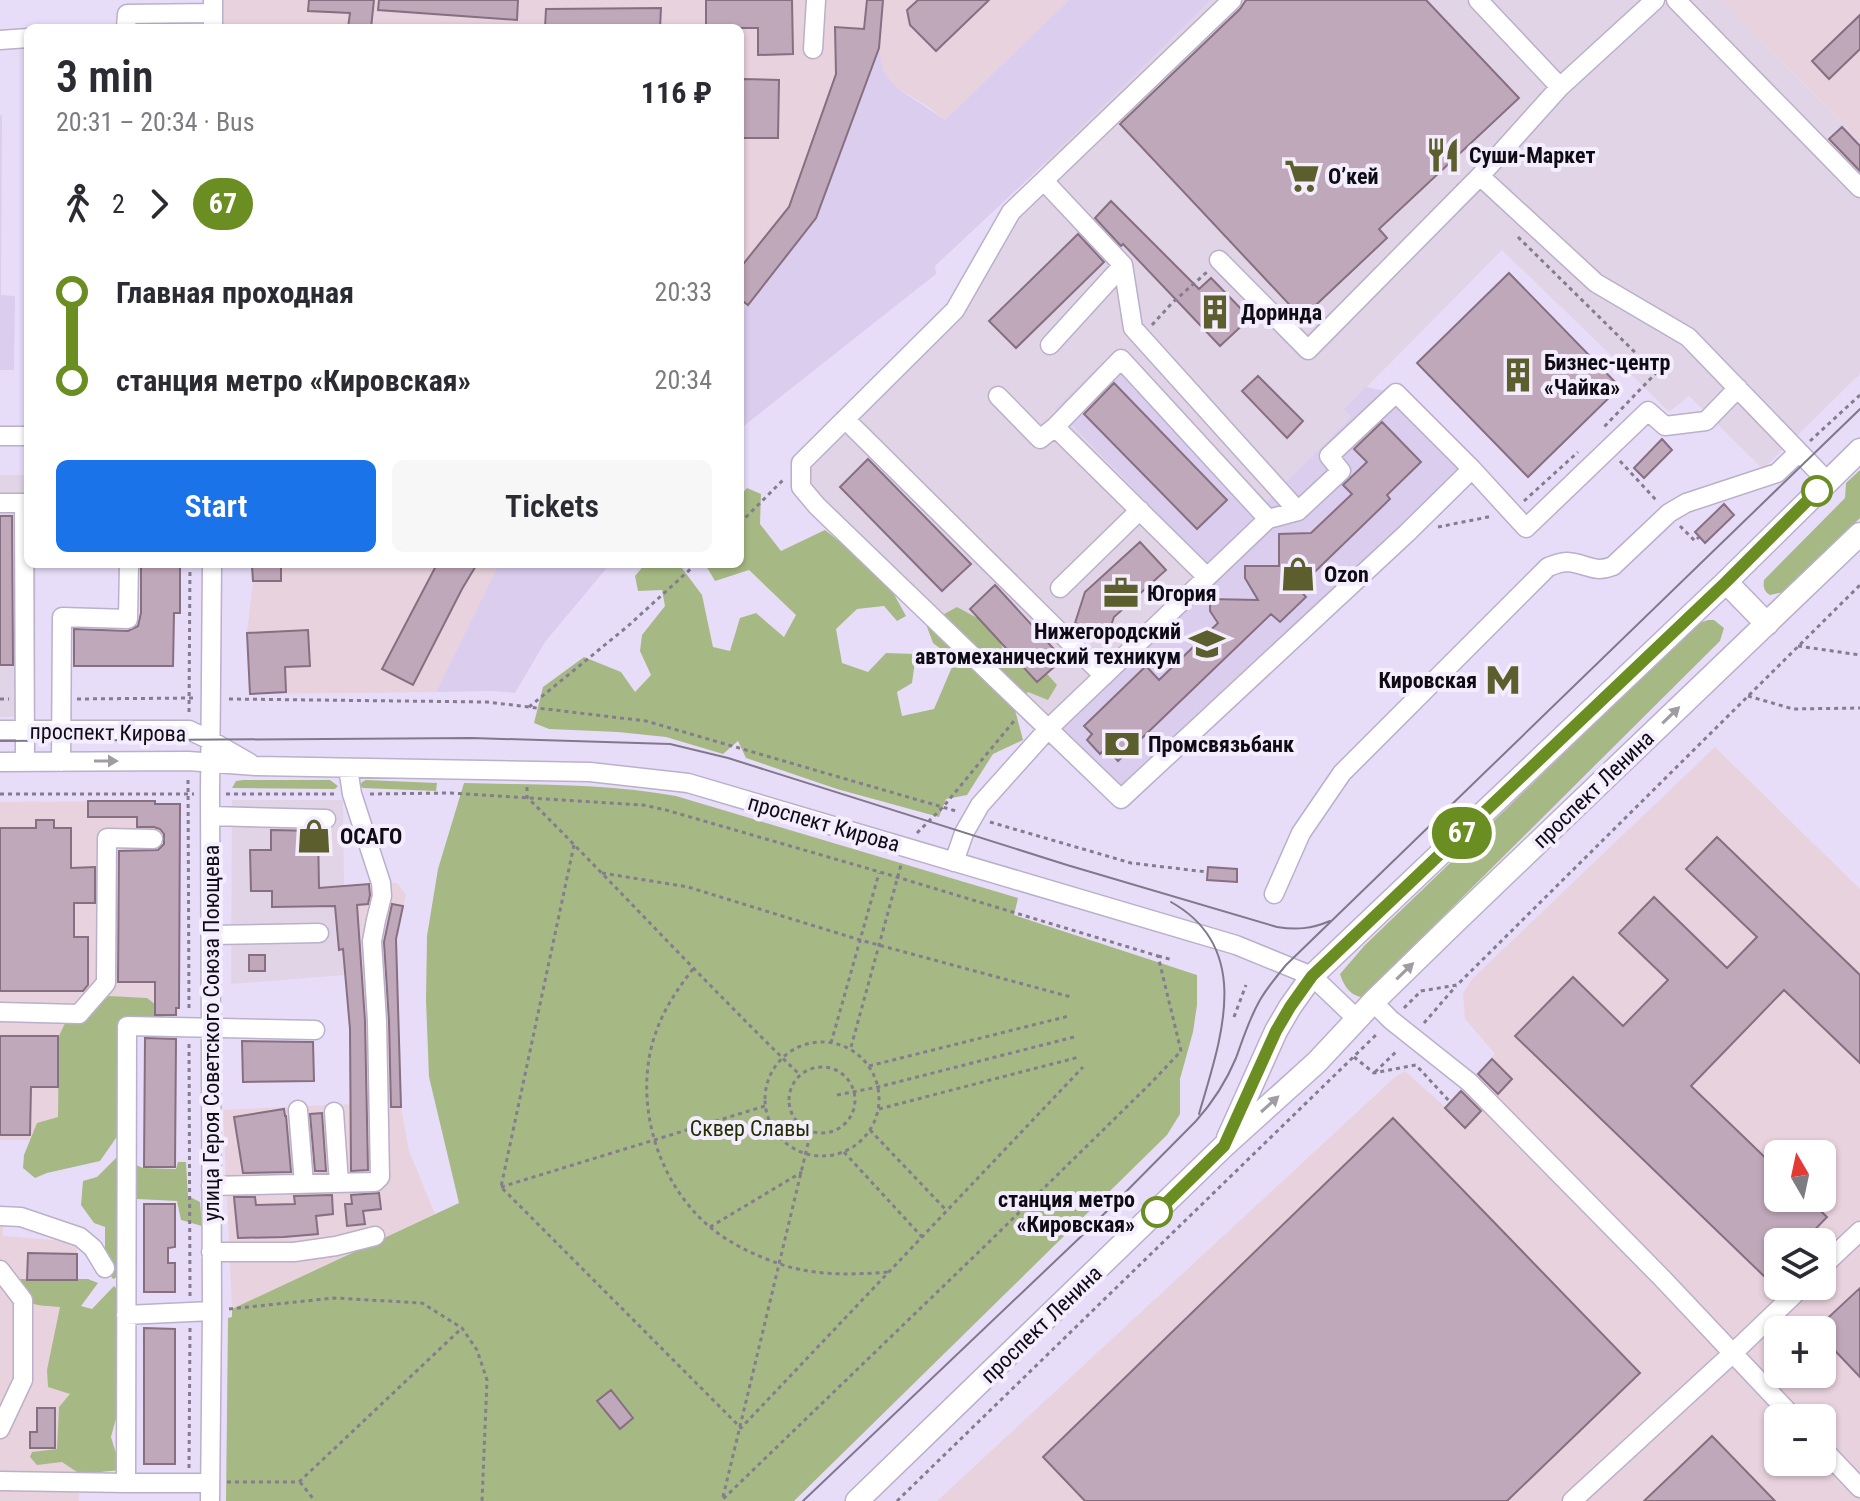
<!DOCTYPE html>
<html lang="en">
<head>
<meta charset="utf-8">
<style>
	:root { --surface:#fff; --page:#f7f7f7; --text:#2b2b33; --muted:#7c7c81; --accent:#1a73e8 }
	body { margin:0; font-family:"Roboto Condensed",sans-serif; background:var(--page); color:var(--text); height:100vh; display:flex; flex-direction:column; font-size:30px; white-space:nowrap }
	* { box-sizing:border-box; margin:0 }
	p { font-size:26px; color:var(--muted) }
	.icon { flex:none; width:44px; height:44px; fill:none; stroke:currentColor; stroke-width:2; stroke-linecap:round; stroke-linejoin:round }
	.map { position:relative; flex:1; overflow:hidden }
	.details { position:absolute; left:24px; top:24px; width:720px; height:544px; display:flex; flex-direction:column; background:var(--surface); border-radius:12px; box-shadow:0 2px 6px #0004 }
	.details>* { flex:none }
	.badge { padding:0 16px; border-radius:26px; font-size:28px; line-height:52px }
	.needle { width:52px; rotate:351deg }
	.tools { position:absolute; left:1764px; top:1140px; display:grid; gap:16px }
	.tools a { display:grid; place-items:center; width:72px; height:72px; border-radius:12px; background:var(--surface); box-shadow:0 2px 6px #0004; font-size:40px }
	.map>.badge { position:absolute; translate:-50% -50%; box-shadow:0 0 0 4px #fff }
	.legs { display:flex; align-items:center; gap:12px; height:88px; padding:0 32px; font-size:26px }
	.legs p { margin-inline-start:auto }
	.headline { display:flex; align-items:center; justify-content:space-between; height:136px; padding:0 32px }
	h1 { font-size:44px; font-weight:600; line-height:60px }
	.primary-button { display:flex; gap:16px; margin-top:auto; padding:16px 32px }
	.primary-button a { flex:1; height:92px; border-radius:12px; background:var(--accent); color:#fff; font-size:32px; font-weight:600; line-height:92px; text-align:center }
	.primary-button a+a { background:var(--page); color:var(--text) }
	ul { padding:0 32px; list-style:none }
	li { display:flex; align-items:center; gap:28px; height:88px; font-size:30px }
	li i { display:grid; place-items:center; width:12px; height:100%; margin:0 10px; background:currentColor }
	li i::after { content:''; width:20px; height:20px; margin:-10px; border:6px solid; border-radius:50%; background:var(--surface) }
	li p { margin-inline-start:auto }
	li:first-child i { background:linear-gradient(#0000 50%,currentColor 0) }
	li:last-child i { background:linear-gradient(currentColor 50%,#0000 0) }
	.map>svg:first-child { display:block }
</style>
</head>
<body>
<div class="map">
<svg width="1860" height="1501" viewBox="0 0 1860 1501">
	<rect width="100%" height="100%" fill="#e8ddf9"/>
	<path fill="#e1d4e7" d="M1211,0H1722L1860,142V374L1763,469L1689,396L1669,412L1644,387L1502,250L1345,409L1352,416L1265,503L1117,350L1207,565L1043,722L817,506L801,463L955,309L1011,212L1053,172L1045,163Z
		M0,475H28V564H36L35,717H0Z
		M232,800H343L344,886L339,887L340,949H343L345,975L231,984Z"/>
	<path fill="#e8d2de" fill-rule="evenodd" d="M222,0H1069L945,120L927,106L897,88L883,71L879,50L816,218L740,315V28H221Z
		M1722,0H1860V142L1813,93Z
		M252,564H499L436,692L250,694L247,633L253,581Z
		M1715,747L1860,889V1501H937L1395,1077L1405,1071L1445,1107L1495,1054L1465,1019L1463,993L1473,978ZM1778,1154H1822V1198H1778ZM1778,1242H1822V1286H1778ZM1778,1330H1822V1374H1778ZM1778,1418H1822V1462H1778Z
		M155,801L156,804H180L179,1008L96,1009L75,1140H0V802Z
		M373,883H397L406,895L396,939L401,1107L409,1151L435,1214L232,1309L223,1110L351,1104L350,1029L343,950H339L341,914L339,886Z
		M0,1224H3V1236L77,1242L79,1501H0Z"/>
	<path fill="#dbcdee" d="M1069,0H1211L1045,163L935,266L936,274L740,429V315L816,218L879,48L883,71L897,88L945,120Z
		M0,115H2L1,295L15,296L14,370H0Z
		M1117,349L1265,503L1351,417L1344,409L1366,387L1396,393L1472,469L1121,799L1043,722L1207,565L1056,408Z
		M499,564H610L545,642L515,693L493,691L436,692Z"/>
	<path fill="#a6b984" d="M1860,470V518L1784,592L1770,595C1764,591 1763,587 1764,580L1845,498L1846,483Z
		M747,488L761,494L760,524L781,551L825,530L885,578L906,616L897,621L884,606L857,609L836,629L842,663L868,672L886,653L916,654L912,683L897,692L902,716L934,709L955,660L933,643L926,624L957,607L992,626L1011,665L1040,666L1057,685L1048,700L1028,692L1014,706L1023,740L993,754L967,795L946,799L939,817L837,789L746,758L738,741L723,754L666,737L618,732L549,729L534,723L543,687L584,657L621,672L635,692L651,675L640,651L642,635L665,606L662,590L638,591L635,576L645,564H679L702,595L713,647L730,651L740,618L756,613L784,637L796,615L749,570L715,581L705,564H740V496Z
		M1708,620H1714L1724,628L1720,641L1362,997C1350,996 1343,984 1340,974L1365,945L1699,623Z
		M243,780H330L338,786L335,789L232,788L236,781Z
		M366,780L437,783L436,791L363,788L360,786L362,782Z
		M464,783C535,785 607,783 676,796L1018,898L1014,915L1197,975V1005L1193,1032L1180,1079V1114L1167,1135L794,1501H226L228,1318L232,1317V1309L459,1203L429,1077L426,1000L427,936L438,869Z
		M109,996L147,998L165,1012L164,1022L130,1031V1118L100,1161L47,1173L35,1178L23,1168L24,1155L37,1123L58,1117L59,1036L66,1021L89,1009Z
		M117,1157L143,1168L176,1169L178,1162H186L188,1196L200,1202L202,1226L181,1220L177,1201L137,1199L136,1269L113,1279L105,1267V1227L94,1223L81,1205L83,1181L97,1177Z
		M16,1279H88L98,1283L81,1306L92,1309L114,1286L123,1295L122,1396L111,1437L121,1470L80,1474L62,1462L37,1465L30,1457L32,1452L57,1449L59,1407L70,1394L48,1387L47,1370L60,1307C35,1305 22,1307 16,1279Z"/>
	<path fill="#c0a8bb" stroke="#866f81" stroke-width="2" d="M309,0H374L371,28H348L350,13L308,11Z
		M379,0H518L517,20L378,10Z
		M706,0H792L793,54L758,55V28H706Z
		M867,0H883L879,48L816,218L748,305L740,299V268L789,207L836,74L835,27L864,29Z
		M918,0H989L936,51L910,25L907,10Z
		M1246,0H1426L1519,98L1379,229L1387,238L1302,318L1120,124L1240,9Z
		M661,8L660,28H545L546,9Z
		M1860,15V49L1829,79L1812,61Z
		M740,79L779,80L778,138H740Z
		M1842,127L1860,146V171L1829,139Z
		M1111,201L1199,289L1211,278L1250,318L1220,346L1123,244L1121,246L1095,218Z
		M1078,234L1104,262L1016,348L989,321Z
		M1509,273L1620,387L1528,477L1417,363Z
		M1258,376L1303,421L1287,438L1242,391Z
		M1114,383L1227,500L1197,529L1084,414Z
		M1382,422L1421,462L1387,495L1390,499L1298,588L1306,597L1280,622L1271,614L1118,761L1106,748L1100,754L1087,740L1092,734L1084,726L1146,666L1159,680L1218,623L1210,611V599L1258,600L1245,578V566H1279V534L1311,533L1352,494L1343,485L1367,462L1354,449Z
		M1662,439L1672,450L1644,478L1634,468Z
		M868,459L971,564L942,591L840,487Z
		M1724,504L1734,515L1705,543L1695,532Z
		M0,516H12L13,665H0Z
		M1140,542L1166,570L1114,617L1108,634L1075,623L1085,592Z
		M141,564H180V613H174L173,666H74V629L128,631L138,626L141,613Z
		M437,564H477L462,589L413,685L382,669Z
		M252,566H281V581H253Z
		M995,585L1063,659L1037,682L970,609Z
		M308,630L310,666L285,667L286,692L250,694L247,633Z
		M88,801H155V804H180L179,1008H176V1015H155V982H118L119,851L158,850L164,844V834L160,829L154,827H137V817H88Z
		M36,820H54V828H71V868L95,867V903H74V937H88V985L83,991H0V828H36Z
		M271,830L318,831L319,888L369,884V885L370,895L368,904L357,905L365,1021L368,1170L351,1171L350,1029L343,949L339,950L335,906L272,907V891H251L250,850H271Z
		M1717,837L1860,975V1063L1784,990L1691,1086L1778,1170V1198H1807L1827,1217L1803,1242H1778V1268L1767,1279L1515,1036L1573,977L1623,1026L1668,980L1619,933L1654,897L1727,968L1757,937L1686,869Z
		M1208,867L1237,869V882L1207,880Z
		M392,904L403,906L396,939L401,1107H391L389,1021L384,942Z
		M249,955H265V971H249Z
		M0,1036H58V1087H31L30,1135H0Z
		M145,1038L176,1039L175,1167H144Z
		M242,1041L313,1042L314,1081L243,1082Z
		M1492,1059L1512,1079L1498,1094L1478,1074Z
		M1461,1091L1481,1111L1465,1128L1445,1108Z
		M284,1109L285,1116H286L291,1172L243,1173L234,1117Z
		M322,1113L326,1171H315L310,1114Z
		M1393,1118L1640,1373L1507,1501H1085L1043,1457Z
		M379,1193L381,1209L363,1211L365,1224L347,1226L345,1204H352L351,1195Z
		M332,1195L333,1214L316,1216L318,1234L284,1237L238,1238L234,1197H255L256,1205L295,1204L294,1196Z
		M144,1204H175V1247L168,1248V1263H175V1292H144Z
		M28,1253L77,1254V1280H27Z
		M1860,1288V1377L1822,1337V1330H1815Z
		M144,1328L175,1329V1464H144Z
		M611,1390L633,1418L620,1429L597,1401Z
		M37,1408H55V1448H30V1432H37Z
		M1712,1436L1775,1501H1644L1686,1461Z"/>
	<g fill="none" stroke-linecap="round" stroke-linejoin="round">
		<g stroke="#bab0ca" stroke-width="21">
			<path id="minor" d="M1478,0L1560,87L1655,0
				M1676,0L1860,188
				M126,28L127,14L213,13
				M213,28V0
				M0,40L28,38
				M813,49L816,0
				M1560,87L1480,176L1596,283L1688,337L1827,481
				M1044,181L1123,265L1133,328L1298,511
				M1219,260L1308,350L1480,176
				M1050,345L1123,265
				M998,396L1040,439L1055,427
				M845,419L1104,676
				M0,436H28
				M1472,469L1526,528L1648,411L1665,426L1706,421L1738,388
				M0,503H24L25,762
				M1207,577L1055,427L1121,359L1268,519
				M1060,588L1140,510
				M0,730H189L210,740L250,763
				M0,762L188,761L256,766L590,772L688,783L1236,945L1312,976L1357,1019
				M61,762L62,617L128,619L129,564
				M210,816L326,819
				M954,862L964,833L980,805L1049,728L1268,519L1298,511L1341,471L1329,456L1396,393L1472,469L1407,533L1121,799L817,506L801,487V463L955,310L1011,212L1232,0
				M1274,894L1301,833L1342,773L1548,567C1554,565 1560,562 1567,562C1586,563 1593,574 1613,566L1669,513L1686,503L1777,473L1799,452
				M211,935L319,933
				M1373,1002L1391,1020L1469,1082L1661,1277L1794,1418
				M0,1012L79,1014L106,983L107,838L153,839
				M298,1110L304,1184
				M334,1112L339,1183
				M211,1186L375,1182L380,1177L377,1021L372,941L376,920L382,896L381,883L352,794L348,768
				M0,1216L21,1217L80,1237L93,1248L105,1268
				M211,1252H294L336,1246L375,1236
				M1822,1267L1860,1231
				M0,1270L23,1300V1380L0,1429
				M126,1315L212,1311
				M1822,1448L1860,1488
				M0,1481L126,1483
				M210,1483H126L127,1026L315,1030
				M210,1501L212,1311L210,794L212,564
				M1572,1501L1733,1353L1803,1286"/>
		</g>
		<g stroke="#bab0ca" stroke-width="25">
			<path id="major" d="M1726,582L1767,624
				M1228,1138L1276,1031L1290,1007L1312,976L1726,582L1860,450
				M857,1501L1224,1146L1317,1062L1373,1002L1453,924L1860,534"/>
		</g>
		<path stroke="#847c8f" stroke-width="3" stroke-dasharray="4 4" stroke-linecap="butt" d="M1518,237L1656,373L1603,428
			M1152,325L1172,303L1207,272
			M1810,441L1860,395
			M1620,461L1656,500
			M1524,501L1578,452
			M740,523L784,479
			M1680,526L1695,541L1699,537
			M1438,527L1493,516
			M1798,646L1860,655
			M1748,696L1793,709L1860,708
			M0,699H9
			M77,699L193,698
			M229,699L487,702L646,721L956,811
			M529,707L628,626L696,564
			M189,712L190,564
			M188,780L189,1012
			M527,787V797C619,889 707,985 800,1075
			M0,794H194
			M226,794H334
			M370,794L451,793L643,805L666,810L880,872L1158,956L1181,1051L1152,1082L988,1243L721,1501
			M990,822L1131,863L1207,872
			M917,833L943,807L1014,721
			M574,845L501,1187L741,1428L1083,1067
			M602,873L688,887L860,940L1071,997
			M1158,956L1173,960
			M693,969C678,988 664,1009 656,1032C632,1098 656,1182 710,1227C729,1243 756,1256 780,1264C815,1276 852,1275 889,1272
			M1404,1008L1421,991L1457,985L1860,585
			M1234,1017L1246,985
			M1424,1023L1456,986
			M765 1099a57 57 0 1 1 114 0a57 57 0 1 1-114 0Z
			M831,1043L879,873
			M189,1044L190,1296
			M851,1047L901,865
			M1354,1057L1374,1073L1416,1065L1450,1102
			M869,1066L1069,1016
			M789 1100a33 33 0 1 1 66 0a33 33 0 1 1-66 0Z
			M1375,1072L1398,1050
			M837,1095L878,1087L1074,1037
			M879,1109L1079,1057
			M870,1130L947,1211
			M844,1152L922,1237
			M501,1187L765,1106
			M710,1227L802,1172
			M229,1309L334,1298L422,1303L462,1328L477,1350L487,1380L482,1501
			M189,1468L190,1328
			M227,1482H299L462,1328
			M300,1482L315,1501
			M723,1497L811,1131
			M897,1501L1378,1033"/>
		<use href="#minor" stroke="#fff" stroke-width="18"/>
		<use href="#major" stroke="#fff" stroke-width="22"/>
		<path stroke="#80788b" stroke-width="2" d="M0,741L472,738L670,744L728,758L1067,865L1277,927C1296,930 1311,929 1330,921
			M1171,902C1255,949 1220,1041 1199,1114
			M803,1501L1091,1227L1196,1121C1213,1102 1226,1082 1236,1058C1243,1039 1249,1019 1260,1000C1267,988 1276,977 1286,965L1860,409"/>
	</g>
	<defs><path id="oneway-solid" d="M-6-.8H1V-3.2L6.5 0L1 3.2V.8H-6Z" transform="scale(2)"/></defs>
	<g fill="#9f9da1">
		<use href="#oneway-solid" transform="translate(1671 715) rotate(-44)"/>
		<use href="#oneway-solid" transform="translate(106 761)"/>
		<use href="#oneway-solid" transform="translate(1405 971) rotate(-44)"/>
		<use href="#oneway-solid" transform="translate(1270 1104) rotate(-42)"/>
	</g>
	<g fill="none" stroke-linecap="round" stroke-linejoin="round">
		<g stroke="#fff" stroke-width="18">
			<path id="line-1" d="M1157,1212L1224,1146L1276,1031L1290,1007L1312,976L1726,582L1817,491"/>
		</g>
		<use href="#line-1" stroke="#6b8e23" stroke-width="12"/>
	</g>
	<defs>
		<g id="restaurant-bare" transform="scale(2.76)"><path d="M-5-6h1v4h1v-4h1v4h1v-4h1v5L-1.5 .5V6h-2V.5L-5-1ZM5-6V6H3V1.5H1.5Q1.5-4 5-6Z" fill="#5c5f2d" stroke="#f3edfd" stroke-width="2.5" paint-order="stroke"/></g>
		<g id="supermarket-bare" transform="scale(2.76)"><path d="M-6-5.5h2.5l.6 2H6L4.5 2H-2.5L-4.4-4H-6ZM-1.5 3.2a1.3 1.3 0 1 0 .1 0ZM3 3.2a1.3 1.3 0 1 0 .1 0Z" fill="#5c5f2d" stroke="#f3edfd" stroke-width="2.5" paint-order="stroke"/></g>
		<g id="building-bare" transform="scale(2.76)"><path d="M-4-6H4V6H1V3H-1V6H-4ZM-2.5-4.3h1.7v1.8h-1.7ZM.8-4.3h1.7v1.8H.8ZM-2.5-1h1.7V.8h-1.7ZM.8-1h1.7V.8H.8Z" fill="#5c5f2d" stroke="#f3edfd" stroke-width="2.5" paint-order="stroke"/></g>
		<g id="shop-bare" transform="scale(2.76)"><path d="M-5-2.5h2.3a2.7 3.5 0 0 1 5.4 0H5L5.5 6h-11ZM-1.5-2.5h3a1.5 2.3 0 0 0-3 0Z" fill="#5c5f2d" stroke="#f3edfd" stroke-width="2.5" paint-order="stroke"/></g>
		<g id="office-bare" transform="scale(2.76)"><path d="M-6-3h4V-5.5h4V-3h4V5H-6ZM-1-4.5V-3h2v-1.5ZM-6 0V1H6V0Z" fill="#5c5f2d" stroke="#f3edfd" stroke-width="2.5" paint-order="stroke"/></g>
		<g id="university-bare" transform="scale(2.76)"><path d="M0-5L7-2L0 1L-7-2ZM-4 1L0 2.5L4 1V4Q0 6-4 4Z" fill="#5c5f2d" stroke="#f3edfd" stroke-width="2.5" paint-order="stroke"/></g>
		<g id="metro-bare" transform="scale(2.76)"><path d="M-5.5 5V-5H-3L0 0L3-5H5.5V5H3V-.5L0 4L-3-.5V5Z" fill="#5c5f2d" stroke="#f3edfd" stroke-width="2.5" paint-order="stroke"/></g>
		<g id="bank-bare" transform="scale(2.76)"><path d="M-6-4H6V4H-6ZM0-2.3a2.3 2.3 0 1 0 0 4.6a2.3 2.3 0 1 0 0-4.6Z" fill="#5c5f2d" stroke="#f3edfd" stroke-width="2.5" paint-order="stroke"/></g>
	</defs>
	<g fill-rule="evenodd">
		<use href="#restaurant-bare" x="1443" y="155"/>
		<use href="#supermarket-bare" x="1302" y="176"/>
		<use href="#building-bare" x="1215" y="312"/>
		<use href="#building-bare" x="1518" y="375"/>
		<use href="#shop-bare" x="1298" y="574"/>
		<use href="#office-bare" x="1121" y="593"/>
		<use href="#university-bare" x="1207" y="644"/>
		<use href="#metro-bare" x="1503" y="680"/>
		<use href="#bank-bare" x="1122" y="744"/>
		<use href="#shop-bare" x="314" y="836"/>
	</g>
	<g fill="#fff" stroke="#6b8e23" stroke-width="4">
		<circle cx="1817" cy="491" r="14"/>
		<circle cx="1157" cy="1212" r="14"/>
	</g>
	<g text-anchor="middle" stroke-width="8" stroke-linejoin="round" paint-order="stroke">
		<g font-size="22" font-weight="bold" fill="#0f0b14" stroke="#f3edfd" text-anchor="start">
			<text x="1469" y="163">Суши-Маркет</text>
			<text x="1328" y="184">О’кей</text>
			<text x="1241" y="320">Доринда</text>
			<text x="1544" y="370">Бизнес-центр<tspan x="1544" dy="25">«Чайка»</tspan></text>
			<text x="1324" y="582">Ozon</text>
			<text x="1147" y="601">Югория</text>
			<text x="1181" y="639" text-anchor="end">Нижегородский<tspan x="1181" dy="25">автомеханический техникум</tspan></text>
			<text x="1477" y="688" text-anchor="end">Кировская</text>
			<text x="1148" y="752">Промсвязьбанк</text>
			<text x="340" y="844">ОСАГО</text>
		</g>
		<g font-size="22" fill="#0f0b14" stroke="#f3edfd">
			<text transform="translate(108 732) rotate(1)" y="8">проспект Кирова</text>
			<text transform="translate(1593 789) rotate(-44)" y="8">проспект Ленина</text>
			<text transform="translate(824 823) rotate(16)" y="8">проспект Кирова</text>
			<text transform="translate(211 1033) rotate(-90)" y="8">улица Героя Советского Союза Поющева</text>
			<text transform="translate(1041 1324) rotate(-44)" y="8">проспект Ленина</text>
		</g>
		<g font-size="22" fill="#232f00" stroke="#f3edfd">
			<text x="750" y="1136">Сквер Славы</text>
		</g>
		<g font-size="22" font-weight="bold" fill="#0f0b14" stroke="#f3edfd" text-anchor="end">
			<text x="1135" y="1207">станция метро<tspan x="1135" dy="25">«Кировская»</tspan></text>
		</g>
	</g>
</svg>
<div class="tools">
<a><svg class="needle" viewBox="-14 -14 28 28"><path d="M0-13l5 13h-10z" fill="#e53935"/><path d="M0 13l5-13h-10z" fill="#7c7c81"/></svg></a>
<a><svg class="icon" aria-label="layers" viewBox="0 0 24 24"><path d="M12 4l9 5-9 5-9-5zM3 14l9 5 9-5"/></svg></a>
<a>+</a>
<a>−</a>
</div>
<b class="badge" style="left:1462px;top:833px;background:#6b8e23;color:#fff">67</b>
<section class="details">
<div class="headline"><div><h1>3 min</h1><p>20:31 – 20:34 · Bus</p></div><b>116 ₽</b></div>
<div class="legs"><svg class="icon" aria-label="walk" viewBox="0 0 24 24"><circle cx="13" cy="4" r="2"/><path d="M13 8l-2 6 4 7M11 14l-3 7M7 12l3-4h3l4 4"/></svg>2<svg class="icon" aria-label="forward" viewBox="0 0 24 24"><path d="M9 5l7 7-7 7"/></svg><b class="badge" style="background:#6b8e23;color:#fff">67</b></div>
<ul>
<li><i style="color:#6b8e23"></i><b>Главная проходная</b><p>20:33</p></li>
<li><i style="color:#6b8e23"></i><b>станция метро «Кировская»</b><p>20:34</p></li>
</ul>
<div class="primary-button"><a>Start</a><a>Tickets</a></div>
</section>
</div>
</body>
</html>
